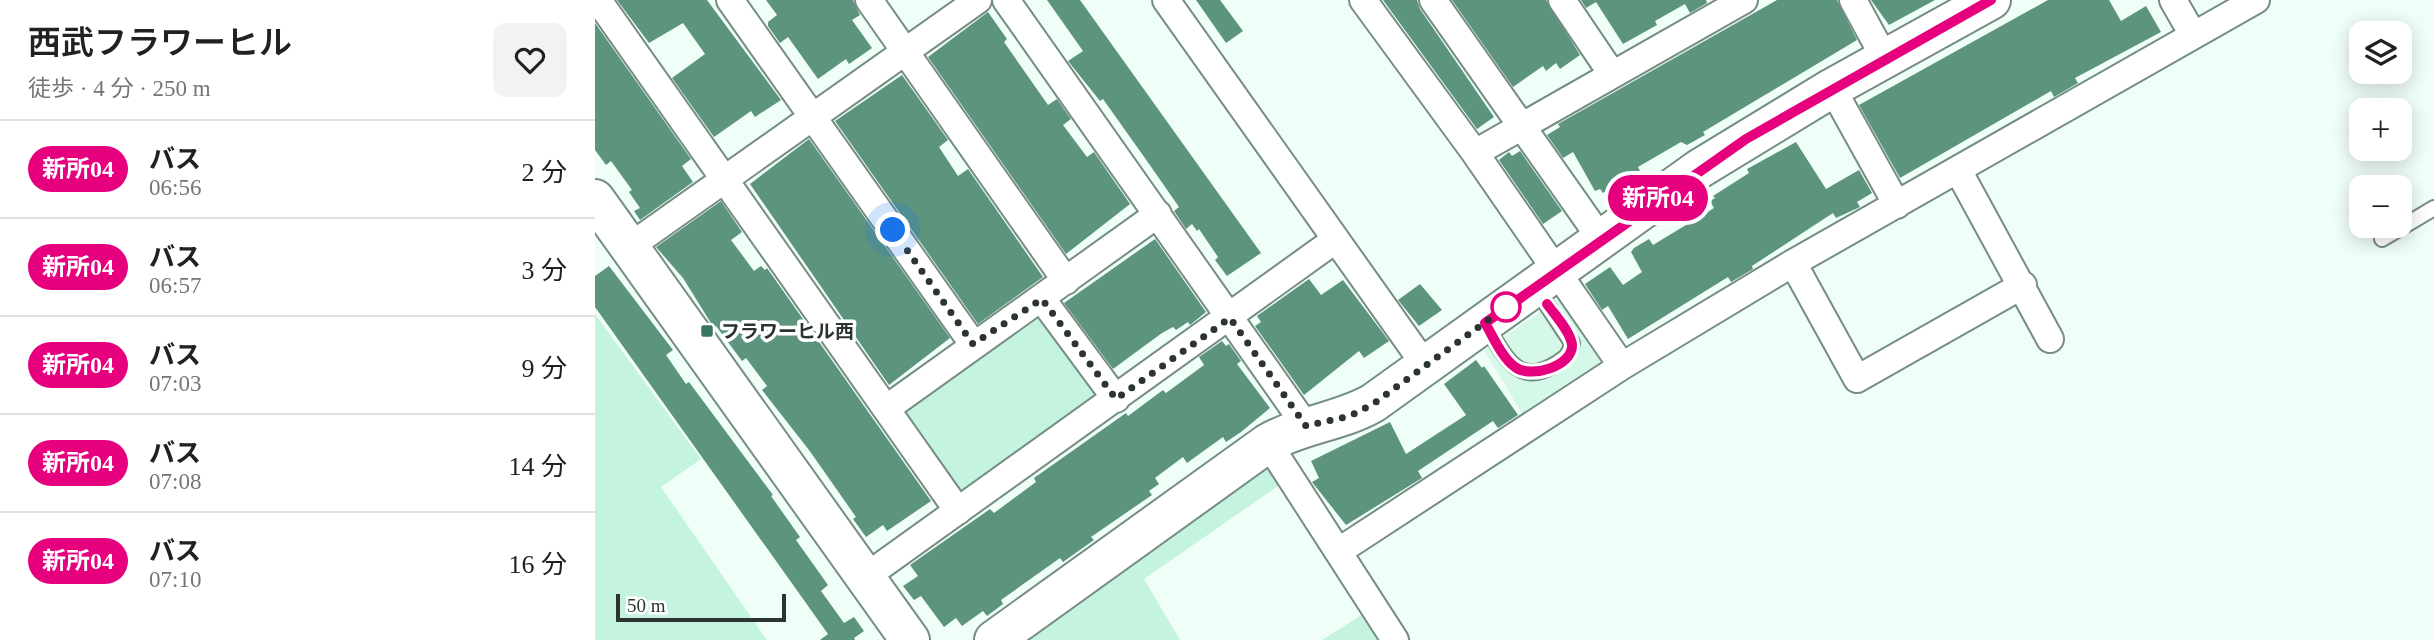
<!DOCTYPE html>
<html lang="ja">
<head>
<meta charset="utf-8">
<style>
	:root { --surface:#fff; --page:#f2f2f2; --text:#202124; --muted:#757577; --line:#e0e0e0 }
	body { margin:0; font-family:"Times New Roman","Noto Sans JP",serif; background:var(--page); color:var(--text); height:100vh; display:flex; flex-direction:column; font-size:26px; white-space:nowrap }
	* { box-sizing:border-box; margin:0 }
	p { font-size:23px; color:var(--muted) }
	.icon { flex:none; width:38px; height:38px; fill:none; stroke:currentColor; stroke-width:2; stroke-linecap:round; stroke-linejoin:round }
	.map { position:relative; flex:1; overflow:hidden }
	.side { display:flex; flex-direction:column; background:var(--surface); width:595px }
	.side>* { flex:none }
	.badge { padding:0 14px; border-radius:23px; font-size:24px; line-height:46px }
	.buttons { position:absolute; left:1754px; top:21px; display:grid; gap:14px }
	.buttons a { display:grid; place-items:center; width:63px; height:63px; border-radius:14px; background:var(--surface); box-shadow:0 4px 18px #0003; font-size:35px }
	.scale { position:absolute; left:21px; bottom:18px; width:170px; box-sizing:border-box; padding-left:7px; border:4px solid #2b3430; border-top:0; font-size:19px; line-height:24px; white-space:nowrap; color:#2b3430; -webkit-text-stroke:5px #fff; paint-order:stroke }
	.you { position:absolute; width:35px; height:35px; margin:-18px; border:5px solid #fff; border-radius:50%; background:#1a73e8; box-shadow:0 0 0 10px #1a73e833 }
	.map>.badge { position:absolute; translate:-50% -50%; box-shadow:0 0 0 4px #fff }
	.round { display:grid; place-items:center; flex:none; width:74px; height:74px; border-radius:14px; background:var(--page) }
	.summary { display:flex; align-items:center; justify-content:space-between; height:119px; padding:0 28px }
	h1 { font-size:33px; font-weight:600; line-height:52px }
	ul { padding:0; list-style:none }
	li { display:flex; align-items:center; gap:21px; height:98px; padding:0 28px; border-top:2px solid var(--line) }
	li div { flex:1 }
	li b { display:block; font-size:26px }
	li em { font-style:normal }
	li .badge { min-width:77px; font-weight:700; text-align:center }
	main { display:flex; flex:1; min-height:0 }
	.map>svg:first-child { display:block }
</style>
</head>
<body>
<main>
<section class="side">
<div class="summary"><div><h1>西武フラワーヒル</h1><p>徒歩 · 4 分 · 250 m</p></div><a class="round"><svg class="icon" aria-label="heart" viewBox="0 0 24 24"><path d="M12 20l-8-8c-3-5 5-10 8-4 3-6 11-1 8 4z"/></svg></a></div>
<ul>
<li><span class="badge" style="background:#e6007e;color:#fff">新所04</span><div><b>バス</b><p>06:56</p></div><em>2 分</em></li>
<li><span class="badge" style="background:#e6007e;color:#fff">新所04</span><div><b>バス</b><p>06:57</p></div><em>3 分</em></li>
<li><span class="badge" style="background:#e6007e;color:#fff">新所04</span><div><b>バス</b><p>07:03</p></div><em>9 分</em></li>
<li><span class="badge" style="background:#e6007e;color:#fff">新所04</span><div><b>バス</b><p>07:08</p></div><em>14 分</em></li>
<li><span class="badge" style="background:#e6007e;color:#fff">新所04</span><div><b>バス</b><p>07:10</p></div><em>16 分</em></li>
</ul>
</section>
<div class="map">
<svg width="1839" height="640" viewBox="0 0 1839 640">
	<rect width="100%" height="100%" fill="#effef7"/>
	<path fill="#d6f8e9" d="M967,297L1011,359L1008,370L931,420L889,350Z"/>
	<path fill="#c4f4df" d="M441,313L504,390L502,401L372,493L362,492L310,420V411Z
		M0,314L106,459L66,487L172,640H0Z
		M677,465L686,484L549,579L585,640H432Z
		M770,613L787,640H727Z"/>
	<path fill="#5d947d" d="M22,0H112L186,100L160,117L156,111L119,137L77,78L110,54L88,23L54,43Z
		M171,0H258L265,15L257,20L277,48L254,64L251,59L223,79L193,37L185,43L173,26V22L182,15Z
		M452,0H485L666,253L632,276L620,260L623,257L604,229L602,231L597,224L591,229L579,211L584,207L552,161L508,99L505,101L473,61L488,51Z
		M601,0H625L648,31L631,43Z
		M788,0H822L825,9L899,117L882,129Z
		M857,0H951L985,55L965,69L961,63L951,71L948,66L918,87Z
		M986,0H1111L1112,3L1095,13L1090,4L1060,21L1062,25L1028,44L1001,2L991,8Z
		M1182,0H1242L1262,40L1108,132L1110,135L1092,145L1086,142L1043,167L1045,171L1008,193L1005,189L1000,191L978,152L968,158L952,135L965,127L963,124Z
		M1276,0H1340L1294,25Z
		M1453,0H1514L1526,21L1551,6L1566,32L1480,78L1483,83L1459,97L1456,91L1305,178L1264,105Z
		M393,12L412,39L409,42L453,105L462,99L476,119L468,125L492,157L499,152L535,204L471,254L333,57Z
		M0,23L96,159L87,166L98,182L45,220L39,211L45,208L34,192L37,190L16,161L11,165L0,150Z
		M307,75L353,140L344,147L363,176L373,169L448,277L383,324L240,121Z
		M214,139L355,338L294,385L155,184Z
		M1201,142L1231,189L1264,170L1277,193L1262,202L1265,207L1241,218L1238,213L1157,266L1158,269L1136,282L1133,277L1033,339L1013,306L1007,310L990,284L1015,267L1028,285L1047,272L1036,252L1039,248L1054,239L1058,245L1119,208L1115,201L1120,198L1118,196L1154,173L1152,169Z
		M925,151L967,211L948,224L904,160L914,152L917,156Z
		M126,201L147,232L136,240L159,271L166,266L170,270L172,268L336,501L292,531L288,525L271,537L258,519L261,517L214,450L167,390L172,386L151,358L147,361L121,326L119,328L88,278L61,247Z
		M560,239L611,312L595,325L593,322L581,330L578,327L567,333L518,369L469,303Z
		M14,266L78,350L71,355L91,384L94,382L178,495L176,496L205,537L201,540L233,585L226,591L249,623L259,617L269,631L259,638L260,640H225L233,634L0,307V276Z
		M714,279L726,295L748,280L794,341L769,358L764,351L709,395L660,326L666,322L662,316Z
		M825,284L847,310L824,326L803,300Z
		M627,341L631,346L634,344L646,361L642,364L675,408L646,432L631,442L628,437L592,463L588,457L560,478L564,484L554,491L557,495L496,537L499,540L468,562L465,558L406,600L408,604L392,616L388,611L367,626L361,618L349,627L326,596L319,600L308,586L323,576L315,565L395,509L399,513L441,482L439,478L531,413L533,416L568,390L571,393L609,365L604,357Z
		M881,360L887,368L889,366L923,415L903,428L898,421L823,471L827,478L751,525L717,482L724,478L716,461L795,422L811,454L871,415L849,384Z"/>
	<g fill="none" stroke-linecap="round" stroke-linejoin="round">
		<g stroke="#768d83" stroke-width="18">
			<path id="lane" d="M1787,239L1839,208
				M890,324C909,353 921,389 961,364C970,358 975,355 977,343L940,287"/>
		</g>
		<g stroke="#768d83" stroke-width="30">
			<path id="street" d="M3,0L363,511
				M135,0L378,344
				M274,0L471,281
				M411,0L711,426
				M571,0L830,365
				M768,0L880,153L1027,366
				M838,0L1006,239
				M967,0L1017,74
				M1258,0L1290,59
				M1578,0L1598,35
				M1237,88L1302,205
				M880,153L1149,0
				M1363,170L1455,339
				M34,247L383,0
				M1198,263L1262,379L1428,285
				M447,299L521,399
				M292,408L563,214
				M673,443L800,640
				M744,551L1027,366L1198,263L1661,0
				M269,578L740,240"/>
		</g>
		<g stroke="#768d83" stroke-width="42">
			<path id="secondary" d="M0,199L315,640
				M399,640L673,443C707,424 745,422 778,403L1104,169L1237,88L1396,0"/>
		</g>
		<use href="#lane" stroke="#fff" stroke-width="14"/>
		<use href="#street" stroke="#fff" stroke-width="26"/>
		<use href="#secondary" stroke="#fff" stroke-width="38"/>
	</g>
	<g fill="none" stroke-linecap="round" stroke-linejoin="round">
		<g stroke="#fff" stroke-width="16">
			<path id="line" d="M952,304C959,314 976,332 977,345C978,366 936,379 920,367C907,358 898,336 890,323L1151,139L1396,0"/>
		</g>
		<use href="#line" stroke="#e6007e" stroke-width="10"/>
		<path stroke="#2b3430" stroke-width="7" stroke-dasharray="0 12.6" d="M298,230L378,344L447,299L521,399L635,318L711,426L755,416L778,404L911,307"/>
	</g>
	<circle fill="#fff" stroke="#e6007e" stroke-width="3.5" cx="911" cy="307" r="14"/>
	<rect fill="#39745e" stroke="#fff" stroke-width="2.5" x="105" y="324" width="14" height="14" rx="3.5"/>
	<g text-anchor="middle" stroke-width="7" stroke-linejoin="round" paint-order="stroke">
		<g font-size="19" font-weight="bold" fill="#2b3430" stroke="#fff" text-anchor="start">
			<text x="126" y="338">フラワーヒル西</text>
		</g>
	</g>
</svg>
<div class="buttons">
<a><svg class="icon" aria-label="layers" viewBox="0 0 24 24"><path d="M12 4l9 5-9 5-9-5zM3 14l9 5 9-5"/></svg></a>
<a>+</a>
<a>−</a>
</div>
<div class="scale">50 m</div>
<div class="you" style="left:298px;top:230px"></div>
<b class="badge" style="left:1063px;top:198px;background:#e6007e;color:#fff">新所04</b>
</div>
</main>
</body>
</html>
